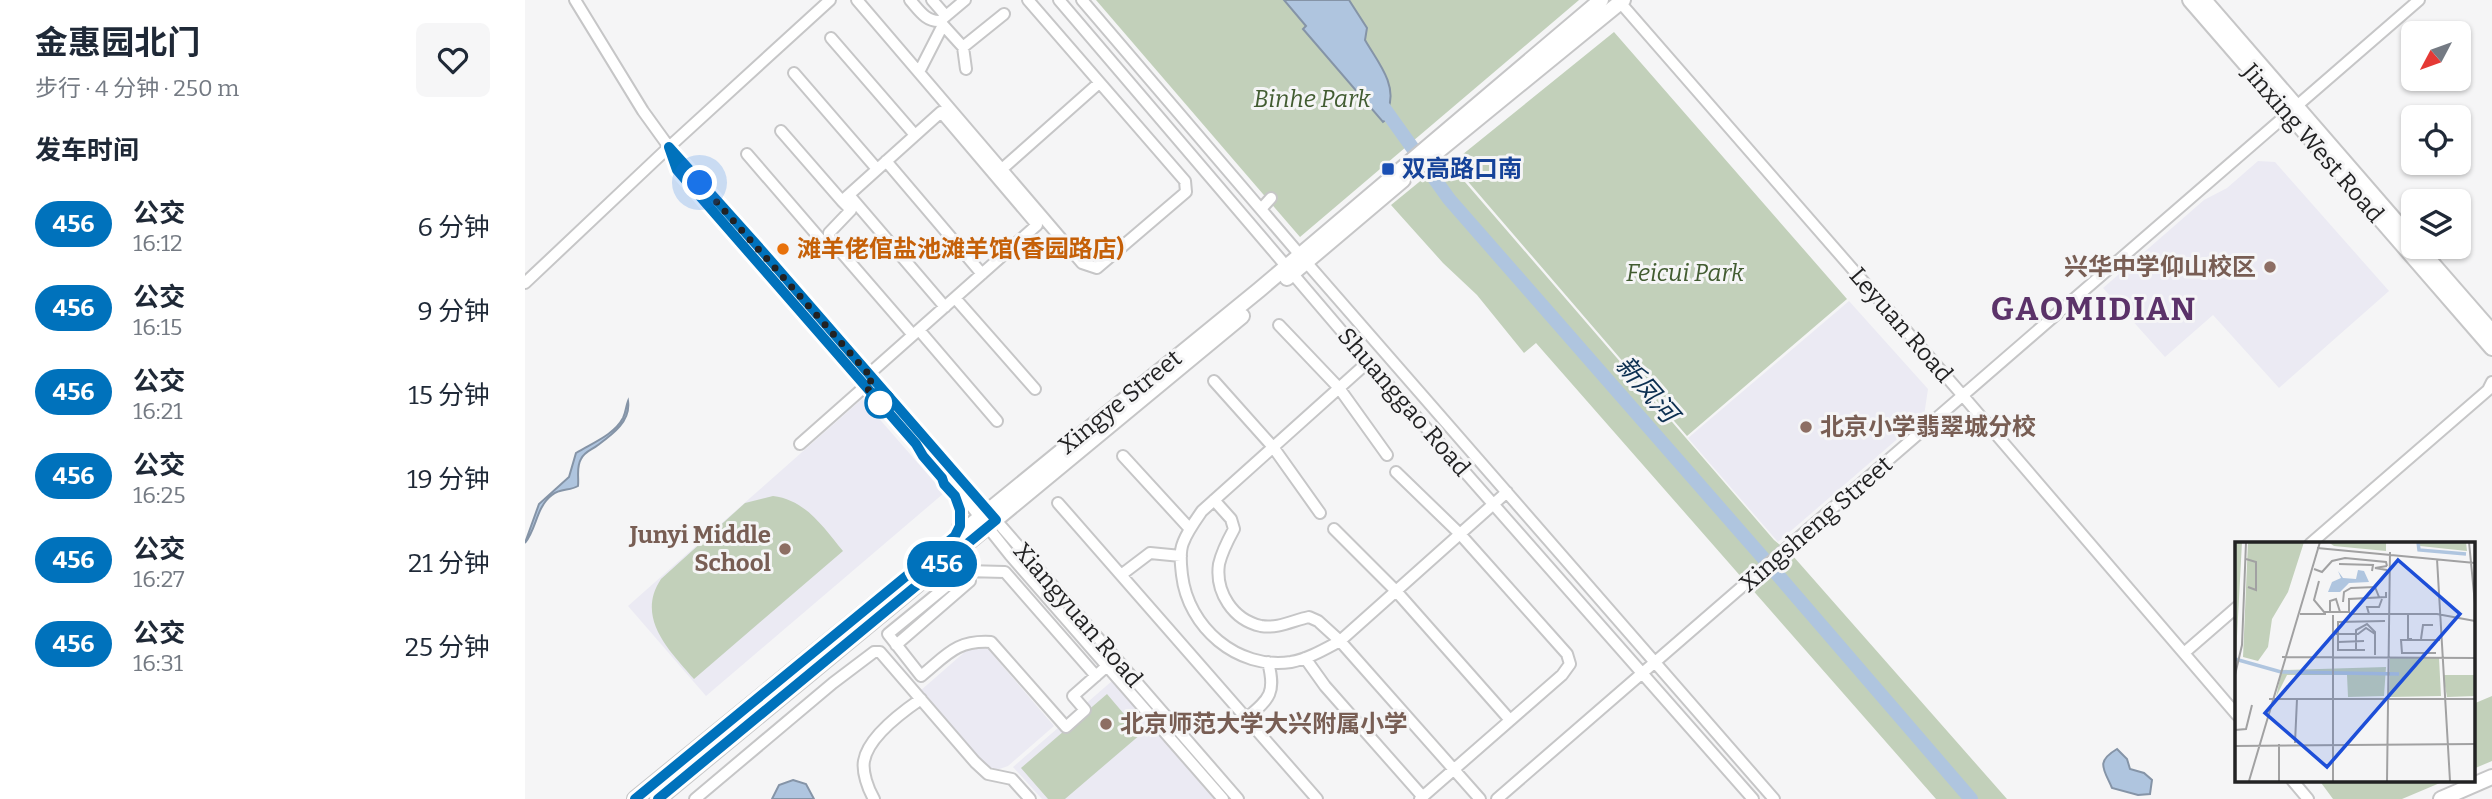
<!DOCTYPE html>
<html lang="zh">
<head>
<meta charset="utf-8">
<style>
	:root { --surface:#fff; --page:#f6f6f7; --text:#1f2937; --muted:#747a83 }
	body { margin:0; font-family:Bitter,"Noto Sans SC",serif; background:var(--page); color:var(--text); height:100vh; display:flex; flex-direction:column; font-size:26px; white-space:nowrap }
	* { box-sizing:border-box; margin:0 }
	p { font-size:23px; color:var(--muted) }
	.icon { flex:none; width:38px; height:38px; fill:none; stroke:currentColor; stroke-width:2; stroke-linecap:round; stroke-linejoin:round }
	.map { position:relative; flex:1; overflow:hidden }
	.details { display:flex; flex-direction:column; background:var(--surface); width:525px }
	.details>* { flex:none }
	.badge { padding:0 14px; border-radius:23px; font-size:24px; line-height:46px }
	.needle { width:46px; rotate:229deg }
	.fabs { position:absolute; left:1876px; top:21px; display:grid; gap:14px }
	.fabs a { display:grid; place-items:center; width:70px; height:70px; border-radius:10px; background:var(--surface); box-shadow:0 2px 5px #0004; font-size:35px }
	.you { position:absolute; width:35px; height:35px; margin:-18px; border:5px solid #fff; border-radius:50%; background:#1a73e8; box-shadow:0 0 0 10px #1a73e833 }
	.map>.badge { position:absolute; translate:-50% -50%; box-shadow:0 0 0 4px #fff }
	h2 { padding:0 35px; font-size:26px; line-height:63px }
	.round { display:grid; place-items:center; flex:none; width:74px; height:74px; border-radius:10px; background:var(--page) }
	.summary { display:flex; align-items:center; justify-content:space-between; height:119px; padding:0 35px }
	h1 { font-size:33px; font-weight:700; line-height:52px }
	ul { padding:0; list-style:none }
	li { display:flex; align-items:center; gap:21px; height:84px; padding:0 35px }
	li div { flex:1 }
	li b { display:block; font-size:26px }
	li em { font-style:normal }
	li .badge { min-width:77px; font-weight:700; text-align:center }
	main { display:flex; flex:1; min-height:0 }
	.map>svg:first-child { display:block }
</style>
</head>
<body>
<main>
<section class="details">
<div class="summary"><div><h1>金惠园北门</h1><p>步行 · 4 分钟 · 250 m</p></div><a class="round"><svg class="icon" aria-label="heart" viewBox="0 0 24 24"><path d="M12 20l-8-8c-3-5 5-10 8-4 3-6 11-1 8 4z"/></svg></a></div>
<h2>发车时间</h2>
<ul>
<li><span class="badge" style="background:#0072bc;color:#fff">456</span><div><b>公交</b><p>16:12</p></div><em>6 分钟</em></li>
<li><span class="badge" style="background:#0072bc;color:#fff">456</span><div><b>公交</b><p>16:15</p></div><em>9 分钟</em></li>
<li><span class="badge" style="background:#0072bc;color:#fff">456</span><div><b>公交</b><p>16:21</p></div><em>15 分钟</em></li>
<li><span class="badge" style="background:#0072bc;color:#fff">456</span><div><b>公交</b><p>16:25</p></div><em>19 分钟</em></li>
<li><span class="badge" style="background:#0072bc;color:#fff">456</span><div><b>公交</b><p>16:27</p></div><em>21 分钟</em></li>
<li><span class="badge" style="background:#0072bc;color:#fff">456</span><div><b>公交</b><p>16:31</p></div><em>25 分钟</em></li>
</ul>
</section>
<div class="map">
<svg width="1967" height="799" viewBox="0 0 1967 799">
	<rect width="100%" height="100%" fill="#f5f5f6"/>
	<path fill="#ebeaf3" d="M1733,161L1750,162L1864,291L1754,388L1688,315L1640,357L1578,288L1679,200L1702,188Z
		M1324,301L1403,389L1399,416L1253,542L1163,438Z
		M337,399L419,493L181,696L103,606Z
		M462,648L529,726L483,766L466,772L395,691L442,650Z
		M587,681L690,799H517L488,767Z"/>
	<path fill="#c2d0ba" d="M571,0H1054L775,237Z
		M1089,32L1322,299L1162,436L927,163Z
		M921,160L1249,540L1268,556L1482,799H1411L1011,343L999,353L952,295L918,263L866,205Z
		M248,496C281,500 298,527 318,551L169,679C145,651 110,618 136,579L220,503Z
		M582,694L616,734L540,799H523L496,768Z
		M1967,696V761L1948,769V704Z
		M1794,780H1922L1877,799H1808Z"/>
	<path fill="#afc5df" stroke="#8594a7" stroke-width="2" d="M759,0H824L842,28L840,40C852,61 873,85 863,109L867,115L858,122L778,29L781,26Z
		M103,401C106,421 88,434 73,445C67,450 60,451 56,459C51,467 54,477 53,486C45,491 35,488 27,495C11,507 12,528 0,543L14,504L44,477L51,453C67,443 89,435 98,418C101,412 101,406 103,401Z
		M1592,749L1602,759L1605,769L1619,773L1627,780L1625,794L1613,795L1587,788C1579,769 1570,762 1592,749Z
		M268,780L281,784L289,799H247L254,785Z"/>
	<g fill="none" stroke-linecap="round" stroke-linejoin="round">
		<path stroke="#afc5df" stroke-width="14" d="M854,101L924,199L1233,552L1446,799"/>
		<g stroke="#c6c6c7" stroke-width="14">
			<path id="minor" d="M50,0L118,111L144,147L238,252L713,799
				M332,0L557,263L572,268L661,192L660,181L503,0
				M385,0C394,10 401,22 415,21
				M407,0L421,16
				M534,0L843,362L1228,799
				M557,0L781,262L1249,799
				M1093,0L1439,397L1712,715
				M418,25L415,21L440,0
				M306,38L390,135
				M438,47L441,69
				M394,72L418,25L438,47L479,14
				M269,73L352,169
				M256,131L317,201L416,112L512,225L344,374
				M146,153L152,170L391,444L398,456L446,506L485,555L698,799
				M222,154L297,241L302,244L306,240
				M361,161L457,274
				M477,169L574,83
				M324,195L420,307
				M317,201L326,210L304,233V238L388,335
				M736,209L746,198
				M0,283L144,147L305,0
				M430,298L510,389
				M754,325L814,388L862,455
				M394,330L472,421
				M843,362L677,511C670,521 662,532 658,543C654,553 656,565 657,575C663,627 712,670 766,662C783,659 800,649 815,641L982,492
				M689,381L748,447L795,513
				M275,444L344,383
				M598,456L665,529
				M871,472L935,534L1042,654L1045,664L1037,675L895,799
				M426,492C437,506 437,520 430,536
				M689,500L706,519L709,529C703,540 697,551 694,564C690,592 708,620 736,626C753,629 769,620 784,617L793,621L815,641L955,799
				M533,503L792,799
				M809,529L871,591L985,720
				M1785,544L1963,390L1967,382
				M596,575L625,553L656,556
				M371,645L445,581
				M1659,653L1712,607
				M780,658L800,686L898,797
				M571,676L480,572L440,571L363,634L396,676C422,655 431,640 466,642L541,727L560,710L548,696L582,666
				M722,718C745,698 751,693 743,662
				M1767,780L1783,799
				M170,799L308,683L349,652H355L450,762L463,774L487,779L505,799
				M349,799C343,789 337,772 339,761C343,737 377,712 396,699
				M972,799L1894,0"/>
		</g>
		<g stroke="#c6c6c7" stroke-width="18">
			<path id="major" d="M1665,0L1967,348
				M1679,0L1888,241
				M896,165L1098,0
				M1893,247L1967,332
				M762,278L878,180
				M110,799L734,290L1076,0
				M133,799L717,316
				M1916,799L1967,777"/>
		</g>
		<use href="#minor" stroke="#fff" stroke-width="10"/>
		<use href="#major" stroke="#fff" stroke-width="14"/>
	</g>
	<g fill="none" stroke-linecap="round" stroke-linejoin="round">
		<g stroke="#fff" stroke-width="16">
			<path id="line" d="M110,799L430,536L435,526V510L430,496L419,484L417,478L398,456L391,444L152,170L144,147L238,252L471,520L133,799"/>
		</g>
		<use href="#line" stroke="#0072bc" stroke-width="10"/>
		<path stroke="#222223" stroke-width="7" stroke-dasharray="0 12.6" d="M175,183L348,379L340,386L355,403"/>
	</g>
	<rect fill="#1a4fb4" stroke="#f5f5f6" stroke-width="2.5" x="856" y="162" width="14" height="14" rx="3.5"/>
	<circle fill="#e8710a" stroke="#f5f5f6" stroke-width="2.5" cx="258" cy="249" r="7"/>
	<g fill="#8d6e63" stroke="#f5f5f6" stroke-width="2.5">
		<circle cx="1745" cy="267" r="7"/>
		<circle cx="1281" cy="427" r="7"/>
		<circle cx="260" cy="549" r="7"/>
		<circle cx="581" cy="724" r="7"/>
	</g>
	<circle fill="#fff" stroke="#0072bc" stroke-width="3.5" cx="355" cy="403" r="14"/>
	<g text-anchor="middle" stroke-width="6" stroke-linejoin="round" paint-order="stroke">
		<g font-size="24" font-style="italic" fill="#425c31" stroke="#f5f5f6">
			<text x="787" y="107">Binhe Park</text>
			<text x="1160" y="281">Feicui Park</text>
		</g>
		<g font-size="24" fill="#222223" stroke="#f5f5f6">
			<text transform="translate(1788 143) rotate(49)" y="8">Jinxing West Road</text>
			<text transform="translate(1376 325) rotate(49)" y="8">Leyuan Road</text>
			<text transform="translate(595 402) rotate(-39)" y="8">Xingye Street</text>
			<text transform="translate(879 402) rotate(49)" y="8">Shuanggao Road</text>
			<text transform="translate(1291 524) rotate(-41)" y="8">Xingsheng Street</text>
			<text transform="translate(553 615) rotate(49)" y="8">Xiangyuan Road</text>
		</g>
		<g font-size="24" font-weight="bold" fill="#164399" stroke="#f5f5f6" text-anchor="start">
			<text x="877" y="177">双高路口南</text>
		</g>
		<g font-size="24" font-weight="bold" fill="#c56008" stroke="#f5f5f6" text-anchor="start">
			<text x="272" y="257">滩羊佬倌盐池滩羊馆(香园路店)</text>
		</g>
		<g font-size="24" font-weight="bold" fill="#785e54" stroke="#f5f5f6" text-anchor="end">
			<text x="1731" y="275">兴华中学仰山校区</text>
			<text x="1295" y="435" text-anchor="start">北京小学翡翠城分校</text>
			<text x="246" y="543">Junyi Middle<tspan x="246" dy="28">School</tspan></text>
			<text x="595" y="732" text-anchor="start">北京师范大学大兴附属小学</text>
		</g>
		<g font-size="26" font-style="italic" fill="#0c2f51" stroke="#f5f5f6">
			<text transform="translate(1122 389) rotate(49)" y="9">新凤河</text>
		</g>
		<g font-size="32" font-weight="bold" letter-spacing="2" fill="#5b3269" stroke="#f5f5f6">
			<text x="1569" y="320">GAOMIDIAN</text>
		</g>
	</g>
	<g transform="translate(1710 542)">
		<rect width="240" height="240" fill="#f5f5f6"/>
		<path d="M0,0H7L1,113L0,112ZM13,0H69L53,50L37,77L33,105L23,119L8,115ZM93,0H151V9L99,4ZM185,0H231L232,9L185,4ZM155,116H204L206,154L154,155ZM151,125L149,154L113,155L112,133H52L41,155L47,128ZM208,133H240V154L212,155Z" fill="#c2d0ba"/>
		<path d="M123,28L129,29L134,40L114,41L105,50H93L97,40L106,36L103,29L108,36L121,37Z" fill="#afc5df"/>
		<path fill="none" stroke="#afc5df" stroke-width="3.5" d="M183,0L184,8L231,12M0,117L46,130L164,132"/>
		<path fill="none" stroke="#a1a1a2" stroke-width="2" d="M234,0L240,62M82,6L240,21M11,17L21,20V48L13,45M202,17L215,239M104,22L138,23L137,29M79,27L87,30L97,19L110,16L151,20L152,24M152,28L140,26L152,24M84,39L79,58L89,70H114V57L151,55V50M108,60L109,50L116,46L140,45L144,55M95,70V59L101,57L105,70M65,72H91M114,72H202L240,79M134,72L132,65H144L147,57M98,73V239M173,73V97H177M101,92H123L131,86L140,92M186,97L188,83H198M103,100L129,99M130,108H103V80L150,79M121,109V88L132,82L140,90V113M201,111H167L166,98H205M47,115L240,116M0,133L7,103L11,0M34,157H240M0,188L11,187L17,163M60,201L62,157M44,202V239M0,204L240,202M14,239L85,0M152,239L155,10"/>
		<path fill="#1d4ed8" fill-opacity="0.15" stroke="#1d4ed8" stroke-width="3.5" d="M163,18L225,72L92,225L30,171Z"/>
		<rect width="240" height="240" fill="none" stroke="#222223" stroke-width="3.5"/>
	</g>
</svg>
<div class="fabs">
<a><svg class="needle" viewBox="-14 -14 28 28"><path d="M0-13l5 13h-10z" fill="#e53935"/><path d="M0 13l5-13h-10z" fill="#747a83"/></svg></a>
<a><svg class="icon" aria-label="locate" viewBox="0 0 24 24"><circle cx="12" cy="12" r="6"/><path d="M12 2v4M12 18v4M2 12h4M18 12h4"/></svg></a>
<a><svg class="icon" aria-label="layers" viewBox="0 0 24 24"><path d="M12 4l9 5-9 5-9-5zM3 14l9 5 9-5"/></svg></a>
</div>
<div class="you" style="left:175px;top:183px"></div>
<b class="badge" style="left:417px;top:564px;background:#0072bc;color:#fff">456</b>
</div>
</main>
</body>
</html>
